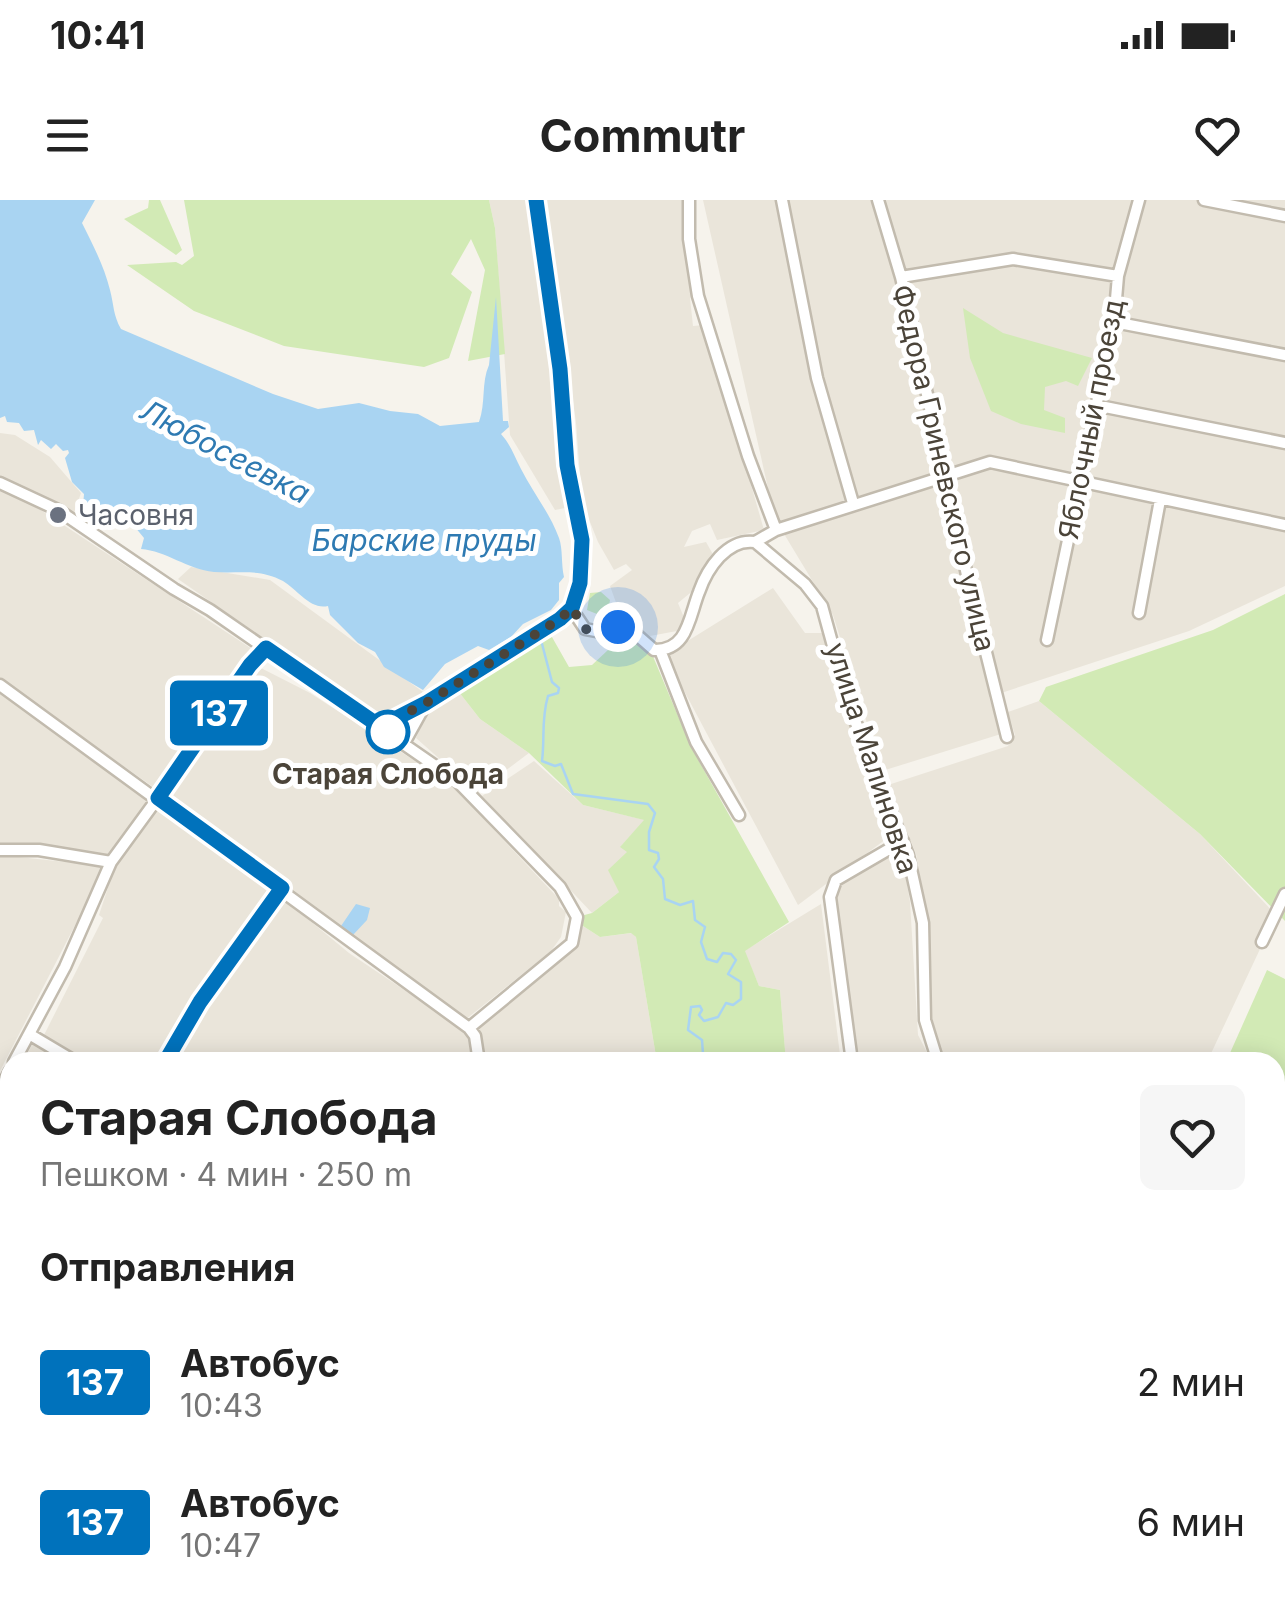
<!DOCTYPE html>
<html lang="ru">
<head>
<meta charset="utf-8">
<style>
	:root { --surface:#fff; --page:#f6f6f6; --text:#222; --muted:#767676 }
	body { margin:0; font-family:Inter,sans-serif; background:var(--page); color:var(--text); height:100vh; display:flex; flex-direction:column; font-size:38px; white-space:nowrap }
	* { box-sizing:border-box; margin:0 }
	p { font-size:32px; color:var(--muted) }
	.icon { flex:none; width:55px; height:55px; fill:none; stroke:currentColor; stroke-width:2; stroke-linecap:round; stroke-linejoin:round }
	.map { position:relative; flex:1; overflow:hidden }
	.side { position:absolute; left:0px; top:852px; width:1285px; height:562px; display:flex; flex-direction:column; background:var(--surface); border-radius:30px 30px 0 0; box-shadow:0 5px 25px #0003 }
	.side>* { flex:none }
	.badge { padding:0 20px; border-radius:8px; font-size:35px; line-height:65px }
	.you { position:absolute; width:50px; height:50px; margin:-25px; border:8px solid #fff; border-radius:50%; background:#1a73e8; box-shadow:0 0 0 15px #1a73e833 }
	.map>.badge { position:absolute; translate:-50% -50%; box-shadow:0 0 0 5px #fff }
	h2 { padding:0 40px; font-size:38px; line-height:90px }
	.round { display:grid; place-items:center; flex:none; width:105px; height:105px; border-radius:15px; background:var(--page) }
	.headline { display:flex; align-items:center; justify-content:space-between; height:170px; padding:0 40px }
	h1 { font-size:48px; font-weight:700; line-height:75px }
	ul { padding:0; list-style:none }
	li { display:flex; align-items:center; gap:30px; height:140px; padding:0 40px }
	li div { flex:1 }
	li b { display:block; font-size:38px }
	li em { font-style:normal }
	li .badge { min-width:110px; font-weight:700; text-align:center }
	.status { display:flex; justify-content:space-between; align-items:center; height:70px; padding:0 50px; background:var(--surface); direction:ltr }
	.status svg { height:28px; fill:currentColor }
	header { display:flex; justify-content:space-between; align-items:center; height:130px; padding:0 40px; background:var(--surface); font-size:45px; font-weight:700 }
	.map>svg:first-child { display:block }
</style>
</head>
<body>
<div class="status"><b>10:41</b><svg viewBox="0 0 49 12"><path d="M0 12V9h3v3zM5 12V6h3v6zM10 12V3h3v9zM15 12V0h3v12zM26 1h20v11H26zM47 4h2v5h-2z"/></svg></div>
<header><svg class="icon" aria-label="menu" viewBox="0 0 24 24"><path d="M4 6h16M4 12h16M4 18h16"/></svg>Commutr<svg class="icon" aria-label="heart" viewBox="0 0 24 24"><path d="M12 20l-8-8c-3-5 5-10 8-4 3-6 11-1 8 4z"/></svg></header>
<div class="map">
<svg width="1285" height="1413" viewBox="0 0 1285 1413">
	<rect width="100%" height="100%" fill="#f6f3ec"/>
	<path fill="#eae5da" d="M489,0H530L570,307L555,310L510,235L495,28Z
		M546,0H682L693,91L690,98L693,126L705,125L764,330L717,340L710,324L692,331L684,347L706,342L715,358L695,389L678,403L685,420L677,431L650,436L627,420L618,408L610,386L632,370L626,364L614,370L598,342L582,302L576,223Z
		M703,0H1285V386L1189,431L989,497L1001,534L882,571L833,415L775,319Z
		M0,233L15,235L50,257L81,293L74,313L0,277Z
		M0,288L24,299L252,449L156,589L0,479Z
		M191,367L270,380L423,492L391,515L369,512L178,379Z
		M773,388L805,433H825L839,469L835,474L890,636L798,705L665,455Z
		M257,466L310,493L452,585L559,699V706L566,712L561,737L551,751L465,820L372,755L169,597Z
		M455,487L480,519L529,553L477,592L416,538L427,512Z
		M0,489L150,600L109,658L0,647Z
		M1039,501L1200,634L1276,715L1207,862H945L931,815L929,726L916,654L888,585L1008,546L1015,535L1008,512Z
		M534,561L583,605L645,620L621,646L628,651L619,692L592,713L482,596Z
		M158,604L275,691L200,796L158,862H89L44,835L103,718L99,715L116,663Z
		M901,648L910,702L918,835L932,862H859L852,850L833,695L838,682Z
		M0,655L94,665L104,669L0,871Z
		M280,696L349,753L467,832L472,862H171L207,796Z
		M821,704L840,855L844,862H786L780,790L759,786L744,751Z
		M583,726L600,737L632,733L636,737L657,862H482L475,826L571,749Z
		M34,841L75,862H23Z
		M10,887V1127L0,1123V907Z
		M0,1184L10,1186V1246L0,1243Z"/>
	<path fill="#d2eab5" d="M149,0H160L182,50L176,55L124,19L148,8Z
		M184,0H489L495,28L505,154L468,161L485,70L471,39L451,74L472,92L449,158L424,167L284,146L194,111L127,65L176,62L182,65L194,56Z
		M963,108L1003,133L1092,158L1078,186L1066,181L1045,187L1044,210L1065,218V233L1021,224L991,211L970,158Z
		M601,392L610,400L607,418L587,410L590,393Z
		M1285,394V721L1200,634L1039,501L1046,487L1213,430Z
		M548,430L569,467L592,465L608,450L597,435L631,439L652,454L691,547L789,722L745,751L759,786L780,790L786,862H657L636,737L631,733L600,737L583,726L577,717L592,713L619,692L608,670L627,652L620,647L644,620L583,605L529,553L480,519L455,487Z
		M1267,770L1285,779V1006L1275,1003V862H1226Z
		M1275,1233L1285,1241V1321L1275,1314Z
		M0,1247L10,1250V1405H1225L1247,1413H0Z"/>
	<path fill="#a9d4f2" d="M0,0H95L82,23C93,45 104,66 110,90C114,105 113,115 121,129L273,194L318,209L359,203L390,211L418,214L440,226L479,222C486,203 481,183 489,165L496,97L503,221H508L509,227L501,234C511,245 514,256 521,269C533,293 550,313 559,338C563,349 561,364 564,377L559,383V400L551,410L523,424L511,437L489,450L478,446L445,464L423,490L384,467L375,452L358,443L330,415L328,406C310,410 298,390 283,381C259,368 239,374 214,372C187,369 166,351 141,349L144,338L125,315L93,306L90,302L83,306L84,294L72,282L65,258L69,253L68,250L63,251L56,244L51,249L41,240L38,245L34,230L24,231L19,223L7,222L5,216L0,218Z
		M356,704L370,708L367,720L353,735L341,726Z"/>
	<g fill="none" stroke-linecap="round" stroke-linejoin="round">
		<path stroke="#a9d4f2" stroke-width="2.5" d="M541,440L552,482L559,488L558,493L548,496C541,519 545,538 542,561L555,566L561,564L573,594L648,604L655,613L649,632V650L658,653L659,659L654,667L663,679L665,699L680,705L693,701L695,720L705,727L701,742L707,759L717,762L723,753L731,754L736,760L728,774L741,782V799L733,805L726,803L718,817L704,821L699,815L702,810L700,806L691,807L688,830L702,840L703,854L710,858L715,856L720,862
			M1275,1329L1285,1336"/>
		<g stroke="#c2bbae" stroke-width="15">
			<path id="minor" d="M689,0V39L698,96L748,256L776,330L755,342
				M782,0L817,178L853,303
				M878,0L901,77L969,384L1007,537
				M1204,0L1285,16
				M901,77L1013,59L1118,76
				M1114,122L1285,155
				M1095,205L1285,243
				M0,283L58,310L174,389L210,410L457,581L560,687L577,717L572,743L469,828L475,836L479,862
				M776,330L990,262L1285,325
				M755,342L805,384L822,406L850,508L908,655L923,723L925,820L938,862
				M571,408L585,429L601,432L617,427L629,428L654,450C688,451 689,417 699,392C707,369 727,338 755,342
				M1139,413L1160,300
				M1047,440L1114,122L1118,76L1139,0
				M660,450L696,542L739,615
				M0,485L469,828
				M371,520L389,521L404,515L560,419L571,408L580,383L582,340L567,265L560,169L536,0
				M404,543L425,505
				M0,650H39L111,662
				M1262,742L1285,694
				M29,834L76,862
				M14,862L65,767L111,662L206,532L250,465L266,448
				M165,862L200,801L282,688
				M852,862L830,697L836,680L903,641
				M0,890L10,871
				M0,1181L10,1182
				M1275,1320L1285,1328
				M0,1411L12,1413"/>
		</g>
		<use href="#minor" stroke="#fff" stroke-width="10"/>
	</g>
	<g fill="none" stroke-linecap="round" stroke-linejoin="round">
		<g stroke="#fff" stroke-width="22">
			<path id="line" d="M165,862L200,802L282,688L158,598L250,465L266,448L388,532L389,522L426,503L560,419L572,408L580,383L582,340L567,265L560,169L536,0"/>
		</g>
		<use href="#line" stroke="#0072bc" stroke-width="15"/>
		<path stroke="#4b4439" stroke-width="10" stroke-dasharray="0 18" d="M388,532L389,522L426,503L560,419L572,408L585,429L601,432L618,427"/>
	</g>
	<circle fill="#6b7280" stroke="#fff" stroke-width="4" cx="58" cy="315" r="10"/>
	<circle fill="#fff" stroke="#0072bc" stroke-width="5" cx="388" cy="532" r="20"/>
	<g text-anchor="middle" stroke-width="10" stroke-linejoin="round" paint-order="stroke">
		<g font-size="28" fill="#4b4439" stroke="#fff">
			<text transform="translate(1091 219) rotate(-79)" y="10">Яблочный проезд</text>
			<text transform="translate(944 268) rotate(77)" y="10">Федора Гриневского улица</text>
			<text transform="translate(872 558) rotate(72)" y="10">улица Малиновка</text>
		</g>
		<g font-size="28" fill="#5b616d" stroke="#fff" text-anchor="start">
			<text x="78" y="325">Часовня</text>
		</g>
		<g font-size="28" font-weight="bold" fill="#4b4439" stroke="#fff">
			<text x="388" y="584">Старая Слобода</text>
		</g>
		<g font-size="30" font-style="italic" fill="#2e7ab2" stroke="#fff">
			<text transform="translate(225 252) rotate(28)" y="10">Любосеевка</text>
			<text x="424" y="351">Барские пруды</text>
		</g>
	</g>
</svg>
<div class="you" style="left:618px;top:427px"></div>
<b class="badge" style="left:219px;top:513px;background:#0072bc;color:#fff">137</b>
<section class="side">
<div class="headline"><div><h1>Старая Слобода</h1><p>Пешком · 4 мин · 250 m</p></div><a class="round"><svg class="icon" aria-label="heart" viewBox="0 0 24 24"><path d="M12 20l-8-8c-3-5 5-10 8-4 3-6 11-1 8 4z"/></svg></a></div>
<h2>Отправления</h2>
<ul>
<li><span class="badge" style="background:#0072bc;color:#fff">137</span><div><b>Автобус</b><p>10:43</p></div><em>2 мин</em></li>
<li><span class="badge" style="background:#0072bc;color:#fff">137</span><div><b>Автобус</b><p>10:47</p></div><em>6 мин</em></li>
</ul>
</section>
</div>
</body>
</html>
